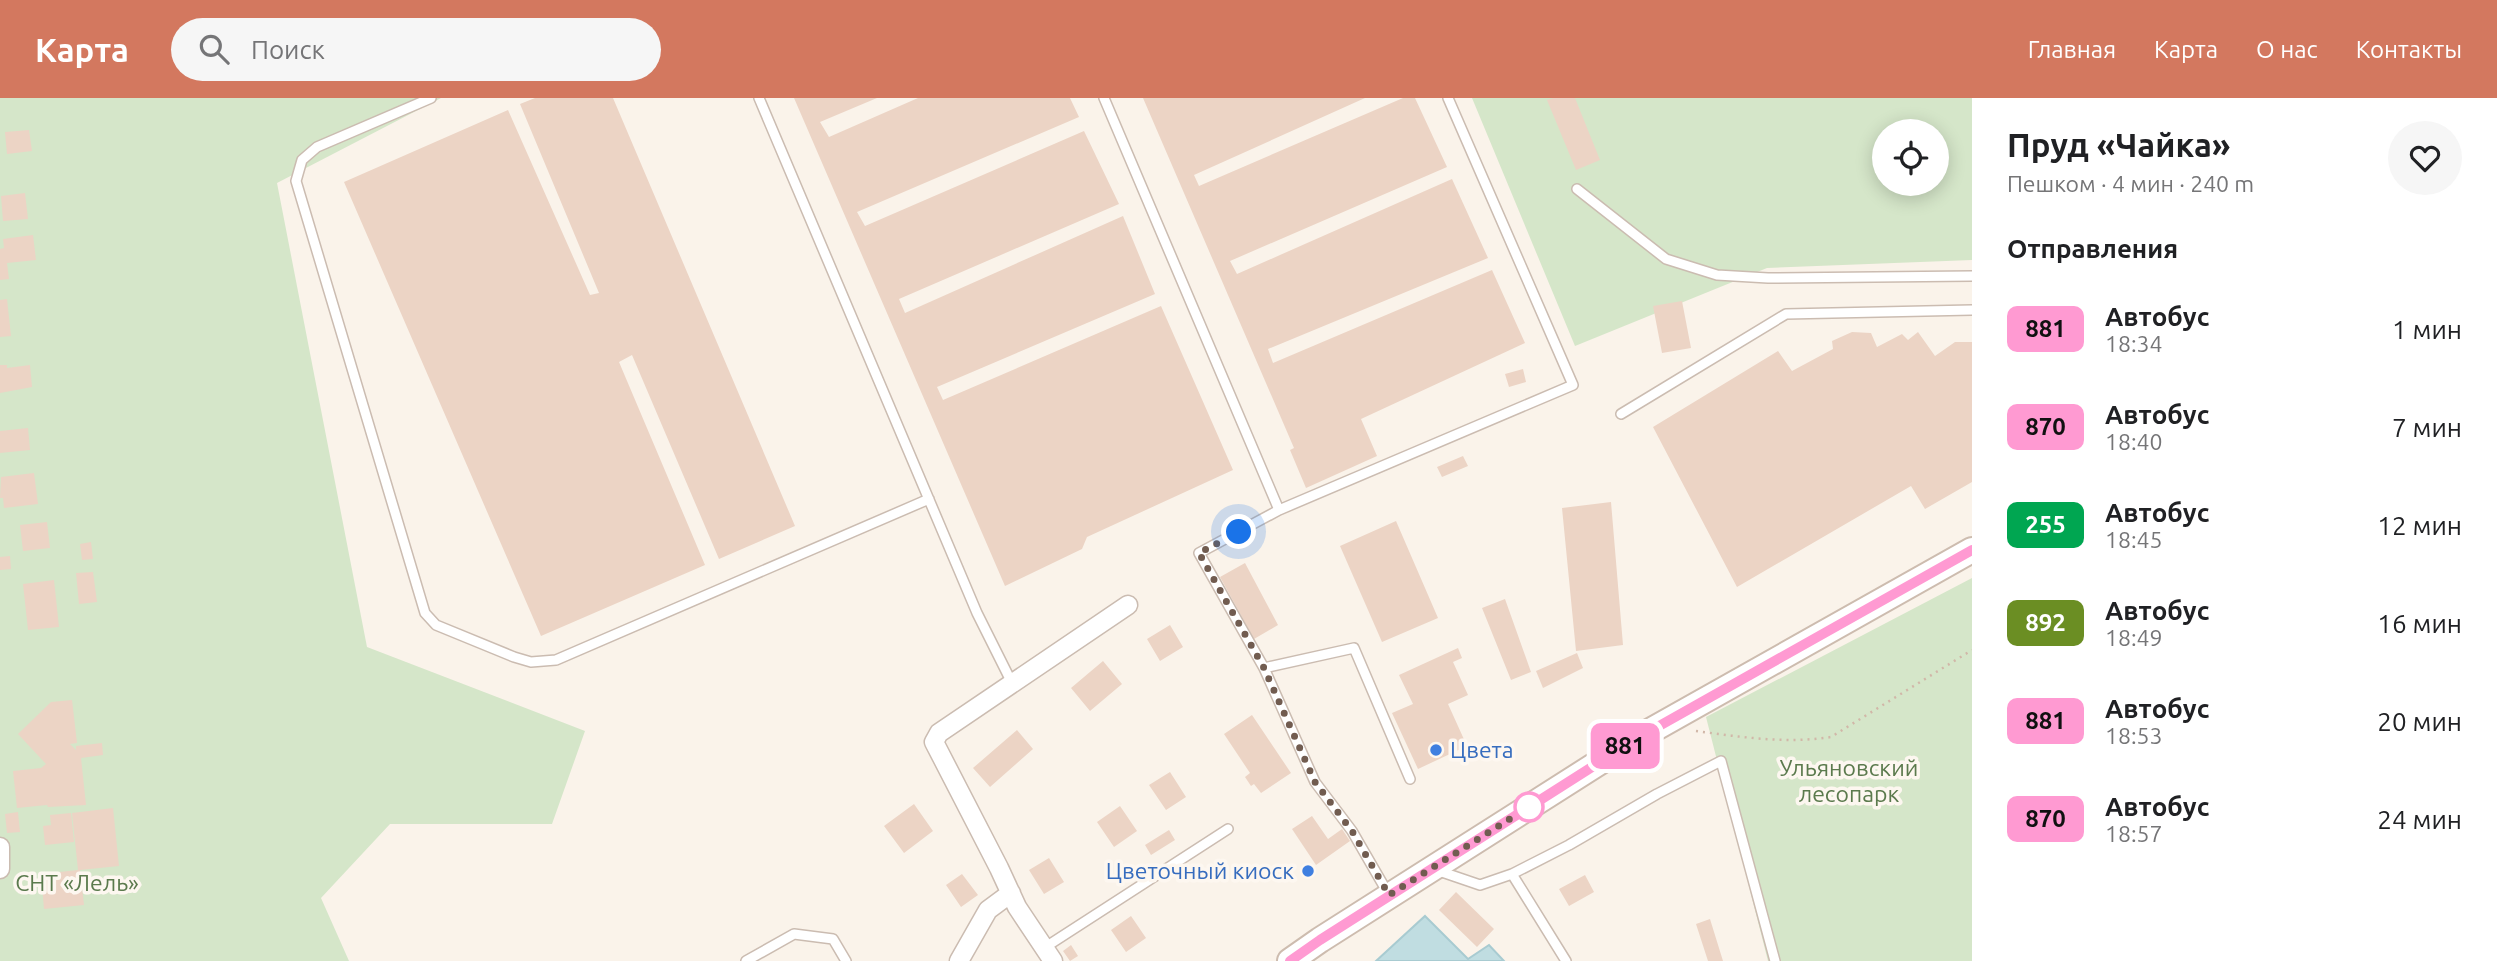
<!DOCTYPE html>
<html lang="ru">
<head>
<meta charset="utf-8">
<style>
	:root { --surface:#fff; --page:#f6f6f6; --text:#202124; --muted:#757577; --accent:#d3785f }
	body { margin:0; font-family:Ubuntu,sans-serif; background:var(--page); color:var(--text); height:100vh; display:flex; flex-direction:column; font-size:26px; white-space:nowrap }
	* { box-sizing:border-box; margin:0 }
	p { font-size:23px; color:var(--muted) }
	.icon { flex:none; width:38px; height:38px; fill:none; stroke:currentColor; stroke-width:2; stroke-linecap:round; stroke-linejoin:round }
	.map { position:relative; flex:1; overflow:hidden }
	.side { display:flex; flex-direction:column; background:var(--surface); width:525px }
	.side>* { flex:none }
	.badge { padding:0 14px; border-radius:10px; font-size:24px; line-height:46px }
	.fabs { position:absolute; left:1872px; top:21px; display:grid; gap:14px }
	.fabs a { display:grid; place-items:center; width:77px; height:77px; border-radius:50%; background:var(--surface); box-shadow:0 4px 18px #0003; font-size:35px }
	.you { position:absolute; width:35px; height:35px; margin:-18px; border:5px solid #fff; border-radius:50%; background:#1a73e8; box-shadow:0 0 0 10px #1a73e833 }
	.map>.badge { position:absolute; translate:-50% -50%; box-shadow:0 0 0 4px #fff }
	h2 { padding:0 35px; font-size:26px; line-height:63px }
	.round { display:grid; place-items:center; flex:none; width:74px; height:74px; border-radius:37px; background:var(--page) }
	.summary { display:flex; align-items:center; justify-content:space-between; height:119px; padding:0 35px }
	h1 { font-size:33px; font-weight:600; line-height:52px }
	ul { padding:0; list-style:none }
	li { display:flex; align-items:center; gap:21px; height:98px; padding:0 35px }
	li div { flex:1 }
	li b { display:block; font-size:26px }
	li em { font-style:normal }
	li .badge { min-width:77px; font-weight:700; text-align:center }
	header { display:flex; align-items:center; gap:42px; box-sizing:border-box; height:98px; padding:0 35px; background:var(--accent); color:#fff }
	header strong { font-size:33px }
	nav { display:flex; gap:38px; margin-inline-start:auto; font-size:24px }
	.search { width:490px; height:63px; background:var(--page); display:flex; align-items:center; gap:18px; box-sizing:border-box; padding:0 24px; border-radius:38px; color:var(--muted); font-size:26px }
	main { display:flex; flex:1; min-height:0 }
	.map>svg:first-child { display:block }
</style>
</head>
<body>
<header>
<strong>Карта</strong>
<div class="search"><svg class="icon" aria-label="search" viewBox="0 0 24 24"><circle cx="10" cy="10" r="6"/><path d="M15 15l6 6"/></svg>Поиск</div>
<nav><a>Главная</a><a>Карта</a><a>О нас</a><a>Контакты</a></nav>
</header>
<main>
<div class="map">
<svg width="1972" height="863" viewBox="0 0 1972 863">
	<rect width="100%" height="100%" fill="#faf3ea"/>
	<path fill="#d5e6c9" fill-rule="evenodd" d="M0,0H441L277,85L367,549L585,633L552,726H390L321,800L349,863H0Z
		M1472,0H1972V162L1767,170L1575,248ZM1885,33H1937V86H1885Z
		M1972,480V863H1768L1706,619Z"/>
	<path fill="#c0dde1" stroke="#a8cbd1" stroke-width="2" d="M1425,818L1468,861L1489,847L1504,863H1376Z"/>
	<path fill="#ecd4c5" d="M535,0H613L795,428L719,461L632,257L619,264L705,467L541,538L344,84L508,12L590,197L599,195L520,6Z
		M794,0H877L820,24L829,39L918,0H1070L1079,19L857,114L865,128L1084,33L1119,106L899,201L905,215L1123,118L1155,196L937,289L943,302L1161,208L1233,372L1087,439L1082,451L1005,488Z
		M1143,0H1365L1194,77L1199,88L1403,0H1415L1447,69L1230,163L1237,176L1452,81L1488,160L1268,251L1273,265L1492,172L1525,245L1361,321L1377,358L1306,390L1290,352L1294,350Z
		M1553,0H1575L1600,62L1576,72L1547,2Z
		M29,32L32,53L7,56L5,34Z
		M25,95L28,121L3,123L1,98Z
		M33,137L36,162L7,165L9,181L0,182V151L4,150L3,141Z
		M7,201L11,238L0,239V202Z
		M1682,203L1691,250L1662,255L1653,208Z
		M1852,234L1871,235L1877,249L1902,236L1908,242L1918,234L1935,258L1955,244H1972V384L1925,411L1911,388L1737,489L1653,329L1778,253L1792,273L1833,251L1832,243Z
		M0,267H7V270L30,267L32,289L0,295Z
		M1523,271L1526,284L1509,289L1505,276Z
		M28,330L30,352L0,355V333Z
		M1463,358L1468,368L1442,379L1437,369Z
		M34,375L38,406L4,410L3,400H0L1,379Z
		M1611,404L1623,547L1576,553L1562,410Z
		M1396,423L1438,520L1382,544L1340,448Z
		M47,424L50,450L23,453L20,427Z
		M91,444L93,461L82,462L80,446Z
		M10,458L11,471L0,472V459Z
		M1245,465L1278,527L1254,541L1220,479Z
		M93,474L97,504L79,506L76,475Z
		M54,482L59,529L28,532L23,486Z
		M1505,501L1531,574L1511,582L1482,510Z
		M1170,527L1183,549L1160,563L1147,541Z
		M1458,550L1462,560L1453,564L1468,597L1448,606L1467,648L1418,671L1392,615L1413,606L1399,577Z
		M1577,555L1583,570L1543,590L1536,573Z
		M1103,563L1122,586L1090,613L1071,590Z
		M72,602L77,645L70,646L76,652V648L102,645L103,657L81,660L86,707L48,709L47,707L17,710L13,673L41,670L46,666L18,636L51,604Z
		M1252,617L1291,675L1261,695L1254,686L1251,688L1245,679L1250,675L1224,636Z
		M1017,632L1033,651L990,689L973,670Z
		M1170,674L1186,699L1166,712L1149,687Z
		M914,706L933,733L904,755L884,728Z
		M1120,708L1137,733L1114,749L1097,724Z
		M113,710L119,768L80,772L84,807L44,811L41,776L78,772L72,715Z
		M18,714L20,734L7,735L5,716Z
		M71,715L74,744L45,747L43,728L51,727L50,717Z
		M1312,718L1328,741L1342,731L1350,743L1316,767L1292,731Z
		M1169,732L1175,742L1151,757L1145,747Z
		M1049,760L1064,784L1044,796L1029,772Z
		M962,776L978,797L961,809L946,787Z
		M1585,777L1594,794L1569,808L1559,791Z
		M1456,794L1494,831L1477,849L1439,812Z
		M1131,818L1146,840L1126,854L1111,832Z
		M1710,821L1723,863H1708L1696,826Z
		M1071,847L1078,858L1070,863L1063,853Z"/>
	<g fill="none" stroke-linecap="round" stroke-linejoin="round">
		<g stroke="#cbbcb1" stroke-width="12">
			<path id="service" d="M431,0L317,49L302,62L296,83L425,515L436,527L514,559L531,564L556,562L929,401
				M759,0L977,515L1012,585
				M1104,0L1279,412
				M1577,91L1666,161L1717,177L1768,180L1972,178
				M1621,316L1786,216L1972,212
				M1264,570L1354,550L1410,681
				M1439,773L1480,787L1512,776L1569,747L1657,696L1721,663L1775,863
				M1512,776L1566,863
				M1389,797L1352,733L1315,684L1264,570L1199,455L1279,412L1573,287L1448,0
				M1044,850L1228,731
				M746,863L794,836L833,841L846,863"/>
		</g>
		<g stroke="#cbbcb1" stroke-width="21">
			<path id="minor" d="M0,749V771
				M959,863L988,812L1011,795
				M1053,863L1017,809L999,770L934,644L939,635L1128,507"/>
		</g>
		<g stroke="#cdbcaf" stroke-width="28">
			<path id="secondary" d="M1290,863L1320,842L1636,641L1972,452"/>
		</g>
		<path stroke="#d1b7a8" stroke-width="2.5" stroke-dasharray="2 5" stroke-linecap="butt" d="M1696,633C1741,639 1786,646 1831,639L1972,552"/>
		<use href="#service" stroke="#fff" stroke-width="9"/>
		<use href="#minor" stroke="#fff" stroke-width="18"/>
		<use href="#secondary" stroke="#fff" stroke-width="24"/>
	</g>
	<g fill="none" stroke-linecap="round" stroke-linejoin="round">
		<g stroke="#fff" stroke-width="16">
			<path id="line" d="M1290,863L1320,842L1636,641L1972,452"/>
		</g>
		<use href="#line" stroke="#ff9ad2" stroke-width="10"/>
		<path stroke="#715c50" stroke-width="7" stroke-dasharray="0 12.6" d="M1239,434L1199,455L1264,570L1315,684L1352,733L1389,797L1529,709"/>
	</g>
	<g fill="#3f7fe0" stroke="#fdf7f0" stroke-width="2.5">
		<circle cx="1436" cy="652" r="7"/>
		<circle cx="1308" cy="773" r="7"/>
	</g>
	<circle fill="#fff" stroke="#ff9ad2" stroke-width="3.5" cx="1529" cy="709" r="14"/>
	<g text-anchor="middle" stroke-width="7" stroke-linejoin="round" paint-order="stroke">
		<g font-size="23" fill="#366cbe" stroke="#fdf7f0" text-anchor="start">
			<text x="1450" y="660">Цвета</text>
			<text x="1294" y="781" text-anchor="end">Цветочный киоск</text>
		</g>
		<g font-size="23" fill="#5b7a4d" stroke="#fdf7f0">
			<text x="1849" y="678">Ульяновский<tspan x="1849" dy="26">лесопарк</tspan></text>
			<text x="77" y="793">СНТ «Лель»</text>
		</g>
	</g>
</svg>
<div class="fabs">
<a><svg class="icon" aria-label="locate" viewBox="0 0 24 24"><circle cx="12" cy="12" r="6"/><path d="M12 2v4M12 18v4M2 12h4M18 12h4"/></svg></a>
</div>
<div class="you" style="left:1239px;top:434px"></div>
<b class="badge" style="left:1625px;top:648px;background:#ff9ad2;color:#111">881</b>
</div>
<section class="side">
<div class="summary"><div><h1>Пруд «Чайка»</h1><p>Пешком · 4 мин · 240 m</p></div><a class="round"><svg class="icon" aria-label="heart" viewBox="0 0 24 24"><path d="M12 20l-8-8c-3-5 5-10 8-4 3-6 11-1 8 4z"/></svg></a></div>
<h2>Отправления</h2>
<ul>
<li><span class="badge" style="background:#ff9ad2;color:#111">881</span><div><b>Автобус</b><p>18:34</p></div><em>1 мин</em></li>
<li><span class="badge" style="background:#ff9ad2;color:#111">870</span><div><b>Автобус</b><p>18:40</p></div><em>7 мин</em></li>
<li><span class="badge" style="background:#00a651;color:#fff">255</span><div><b>Автобус</b><p>18:45</p></div><em>12 мин</em></li>
<li><span class="badge" style="background:#6b8e23;color:#fff">892</span><div><b>Автобус</b><p>18:49</p></div><em>16 мин</em></li>
<li><span class="badge" style="background:#ff9ad2;color:#111">881</span><div><b>Автобус</b><p>18:53</p></div><em>20 мин</em></li>
<li><span class="badge" style="background:#ff9ad2;color:#111">870</span><div><b>Автобус</b><p>18:57</p></div><em>24 мин</em></li>
</ul>
</section>
</main>
</body>
</html>
